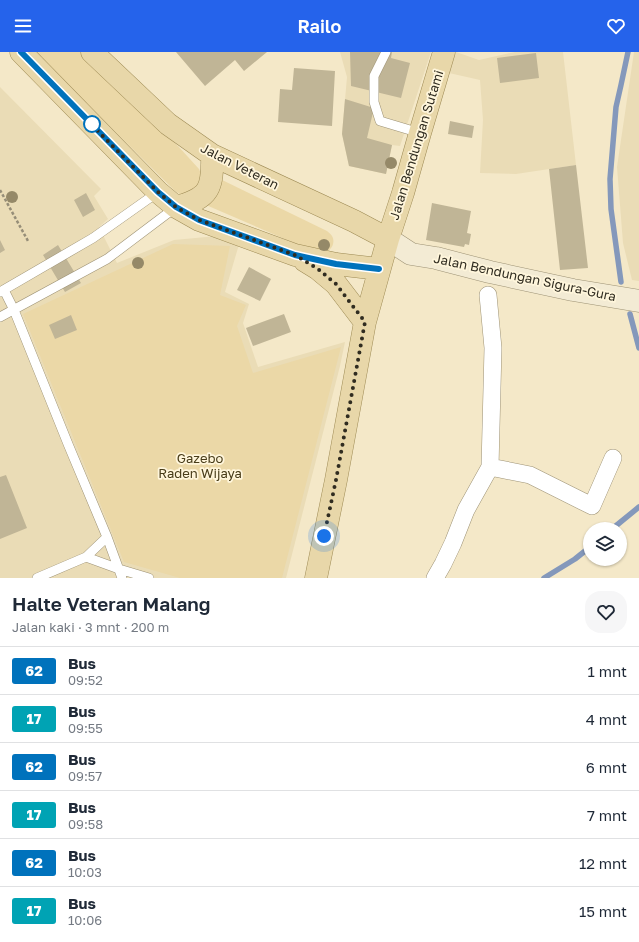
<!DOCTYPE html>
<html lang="id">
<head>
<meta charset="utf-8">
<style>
	:root { --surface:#fff; --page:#f6f6f7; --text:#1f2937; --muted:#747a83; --line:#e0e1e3; --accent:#2563eb }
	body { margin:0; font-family:"Golos Text",sans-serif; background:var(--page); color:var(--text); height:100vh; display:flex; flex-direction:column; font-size:15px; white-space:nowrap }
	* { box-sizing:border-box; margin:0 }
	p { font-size:13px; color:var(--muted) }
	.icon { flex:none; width:22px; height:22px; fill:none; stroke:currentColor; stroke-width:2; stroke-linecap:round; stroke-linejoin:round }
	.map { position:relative; height:526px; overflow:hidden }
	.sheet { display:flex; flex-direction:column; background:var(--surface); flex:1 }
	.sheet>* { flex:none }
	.badge { padding:0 8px; border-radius:3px; font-size:14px; line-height:26px }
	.buttons { position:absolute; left:583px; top:470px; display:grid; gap:8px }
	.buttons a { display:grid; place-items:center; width:44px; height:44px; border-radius:50%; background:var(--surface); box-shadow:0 1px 3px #0004; font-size:20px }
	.you { position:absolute; width:20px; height:20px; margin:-10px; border:3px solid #fff; border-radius:50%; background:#1a73e8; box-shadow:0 0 0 6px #1a73e833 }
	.map>.badge { position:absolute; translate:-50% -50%; box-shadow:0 0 0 2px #fff }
	.round { display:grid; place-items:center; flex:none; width:42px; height:42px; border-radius:16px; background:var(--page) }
	.head { display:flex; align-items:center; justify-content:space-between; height:68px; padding:0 12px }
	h1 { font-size:19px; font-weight:600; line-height:30px }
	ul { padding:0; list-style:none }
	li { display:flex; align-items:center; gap:12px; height:48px; padding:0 12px; border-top:1px solid var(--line) }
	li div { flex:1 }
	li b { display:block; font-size:15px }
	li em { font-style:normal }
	li .badge { min-width:44px; font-weight:700; text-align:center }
	header { display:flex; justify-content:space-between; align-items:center; height:52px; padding:0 12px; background:var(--accent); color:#fff; font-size:18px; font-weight:600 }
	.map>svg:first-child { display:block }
</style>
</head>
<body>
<header><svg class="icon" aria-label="menu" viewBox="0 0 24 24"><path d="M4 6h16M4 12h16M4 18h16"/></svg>Railo<svg class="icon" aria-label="heart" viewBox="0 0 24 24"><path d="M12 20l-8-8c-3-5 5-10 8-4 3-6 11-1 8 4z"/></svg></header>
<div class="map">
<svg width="639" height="526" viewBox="0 0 639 526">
	<rect width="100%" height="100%" fill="#f4e8c8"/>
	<path fill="#eadcb6" d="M340,0H431L400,94L392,93L386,122L349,114L342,82L347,25Z
		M456,0L479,8L515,0H563L576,113L516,122L480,121L483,68L480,28L449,21Z
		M634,0H639V229L632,228L623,191L617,115Z
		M0,35L101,137L94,144L108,167L99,175L117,211L174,188L217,184L240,189L225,240L249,252L243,271L258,315L345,290L340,314L286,526H0Z"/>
	<path fill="#ebd8a7" d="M35,0H83L178,94L199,117L201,122L198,136L181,143L175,139Z
		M218,126L327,179C329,181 331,182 332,184C336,191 331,199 324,201C323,201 317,201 317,201L206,153Z
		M173,192L230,194L220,243L246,253L237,274L253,321L341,295L282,526H180L124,510L23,262Z"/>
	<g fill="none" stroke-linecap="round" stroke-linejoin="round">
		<path stroke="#8498bb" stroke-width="5.5" d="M621,230L611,157L610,127L616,55L621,33L628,0
			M630,262L639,296
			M612,477L639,455
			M544,526L575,507L590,495"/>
	</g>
	<path fill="#c0b596" d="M176,0H267L244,19L235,8L205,34Z
		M350,0H392L391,6L410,11L401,46L351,34Z
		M536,1L539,26L500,31L497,6Z
		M294,16L335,19L332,74L278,70L280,37L292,38Z
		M345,47L374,56L367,86L392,93L386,122L349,114L342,82Z
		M450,69L474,74L472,86L448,82Z
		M576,113L588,216L560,218L549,117Z
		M86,141L95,158L83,165L74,148Z
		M432,151L471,159L467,181L471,182L469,193L465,192L464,195L426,188Z
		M0,188L5,198L0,201Z
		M58,193L81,231L65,240L43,203Z
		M249,215L271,227L260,249L237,238Z
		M284,262L291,280L253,294L246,276Z
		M71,263L77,278L55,287L49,273Z
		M6,423L27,476L0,487V425Z"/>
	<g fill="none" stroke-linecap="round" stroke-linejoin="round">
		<g stroke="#9d9275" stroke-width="10">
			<path id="lane" d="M386,0L374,24V50L380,69L420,81
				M4,238L14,258L68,392L107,485L122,526
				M0,240L93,186L158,140
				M0,265L107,207L176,155
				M86,505L119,517L149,526
				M37,526L86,505L107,485"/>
		</g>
		<g stroke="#9d9275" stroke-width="18">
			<path id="street" d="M490,415L530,423L592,454L613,406
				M435,526L443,512L453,491L466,458L490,415L493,296L488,243"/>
		</g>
		<g stroke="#9d9275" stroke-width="23">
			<path id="secondary" d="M388,187L411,202L436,206L490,220L573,238L639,249"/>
		</g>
		<g stroke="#9d8a54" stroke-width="23">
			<path id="primary" d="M21,0L158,140L176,155L199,168L295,203L336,212L379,217
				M92,0L168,72L212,103L354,169L388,187
				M176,155C210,146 213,136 212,103
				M305,209L318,217L336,232L365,270
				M316,526L336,428L365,270L388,187L403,141L420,81L444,0"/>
		</g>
		<path stroke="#968e78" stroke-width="2.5" stroke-dasharray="3 2" stroke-linecap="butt" d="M0,138L28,189"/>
		<use href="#lane" stroke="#fff" stroke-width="9"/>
		<use href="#street" stroke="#fff" stroke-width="17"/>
		<use href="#secondary" stroke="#f3ebd4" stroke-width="22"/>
		<use href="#primary" stroke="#e8d7a9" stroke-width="22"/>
	</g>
	<g fill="#958968">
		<circle cx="391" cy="111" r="6"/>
		<circle cx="12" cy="145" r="6"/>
		<circle cx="324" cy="193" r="6"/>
		<circle cx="138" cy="211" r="6"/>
	</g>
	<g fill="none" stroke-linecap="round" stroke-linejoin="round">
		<g stroke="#fff" stroke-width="9">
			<path id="line" d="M21,0L158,140L176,155L199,168L295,203L336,212L379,217"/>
		</g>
		<use href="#line" stroke="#0072bc" stroke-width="6"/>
		<path stroke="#302c20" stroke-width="4" stroke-dasharray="0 7.2" d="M92,72L87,68L158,140L176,155L199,168L295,203L318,217L336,232L365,270L336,428L324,484"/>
	</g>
	<circle fill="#fff" stroke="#0072bc" stroke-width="2" cx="92" cy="72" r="8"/>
	<g text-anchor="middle" stroke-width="3.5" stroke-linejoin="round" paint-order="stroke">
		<g font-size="13" fill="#302c20" stroke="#fff6dc">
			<text transform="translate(416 93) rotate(-73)" y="5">Jalan Bendungan Sutami</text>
			<text transform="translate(240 114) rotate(27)" y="5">Jalan Veteran</text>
			<text transform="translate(525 225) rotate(12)" y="5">Jalan Bendungan Sigura-Gura</text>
		</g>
		<g font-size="13" fill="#483c19" stroke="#fff6dc">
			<text x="200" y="411">Gazebo<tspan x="200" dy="15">Raden Wijaya</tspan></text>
		</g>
	</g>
</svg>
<div class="buttons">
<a><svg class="icon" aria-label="layers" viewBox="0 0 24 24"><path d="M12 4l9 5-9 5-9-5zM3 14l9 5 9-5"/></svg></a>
</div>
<div class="you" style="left:324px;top:484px"></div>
</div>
<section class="sheet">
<div class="head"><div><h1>Halte Veteran Malang</h1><p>Jalan kaki · 3 mnt · 200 m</p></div><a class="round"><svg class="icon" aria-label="heart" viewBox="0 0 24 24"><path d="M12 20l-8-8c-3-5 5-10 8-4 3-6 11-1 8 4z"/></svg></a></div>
<ul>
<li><span class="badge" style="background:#0072bc;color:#fff">62</span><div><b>Bus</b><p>09:52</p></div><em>1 mnt</em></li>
<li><span class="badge" style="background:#00a3b4;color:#fff">17</span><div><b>Bus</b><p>09:55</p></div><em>4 mnt</em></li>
<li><span class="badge" style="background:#0072bc;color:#fff">62</span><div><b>Bus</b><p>09:57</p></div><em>6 mnt</em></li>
<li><span class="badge" style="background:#00a3b4;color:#fff">17</span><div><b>Bus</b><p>09:58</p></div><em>7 mnt</em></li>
<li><span class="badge" style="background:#0072bc;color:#fff">62</span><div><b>Bus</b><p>10:03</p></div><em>12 mnt</em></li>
<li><span class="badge" style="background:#00a3b4;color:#fff">17</span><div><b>Bus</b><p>10:06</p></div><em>15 mnt</em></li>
</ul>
</section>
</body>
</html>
